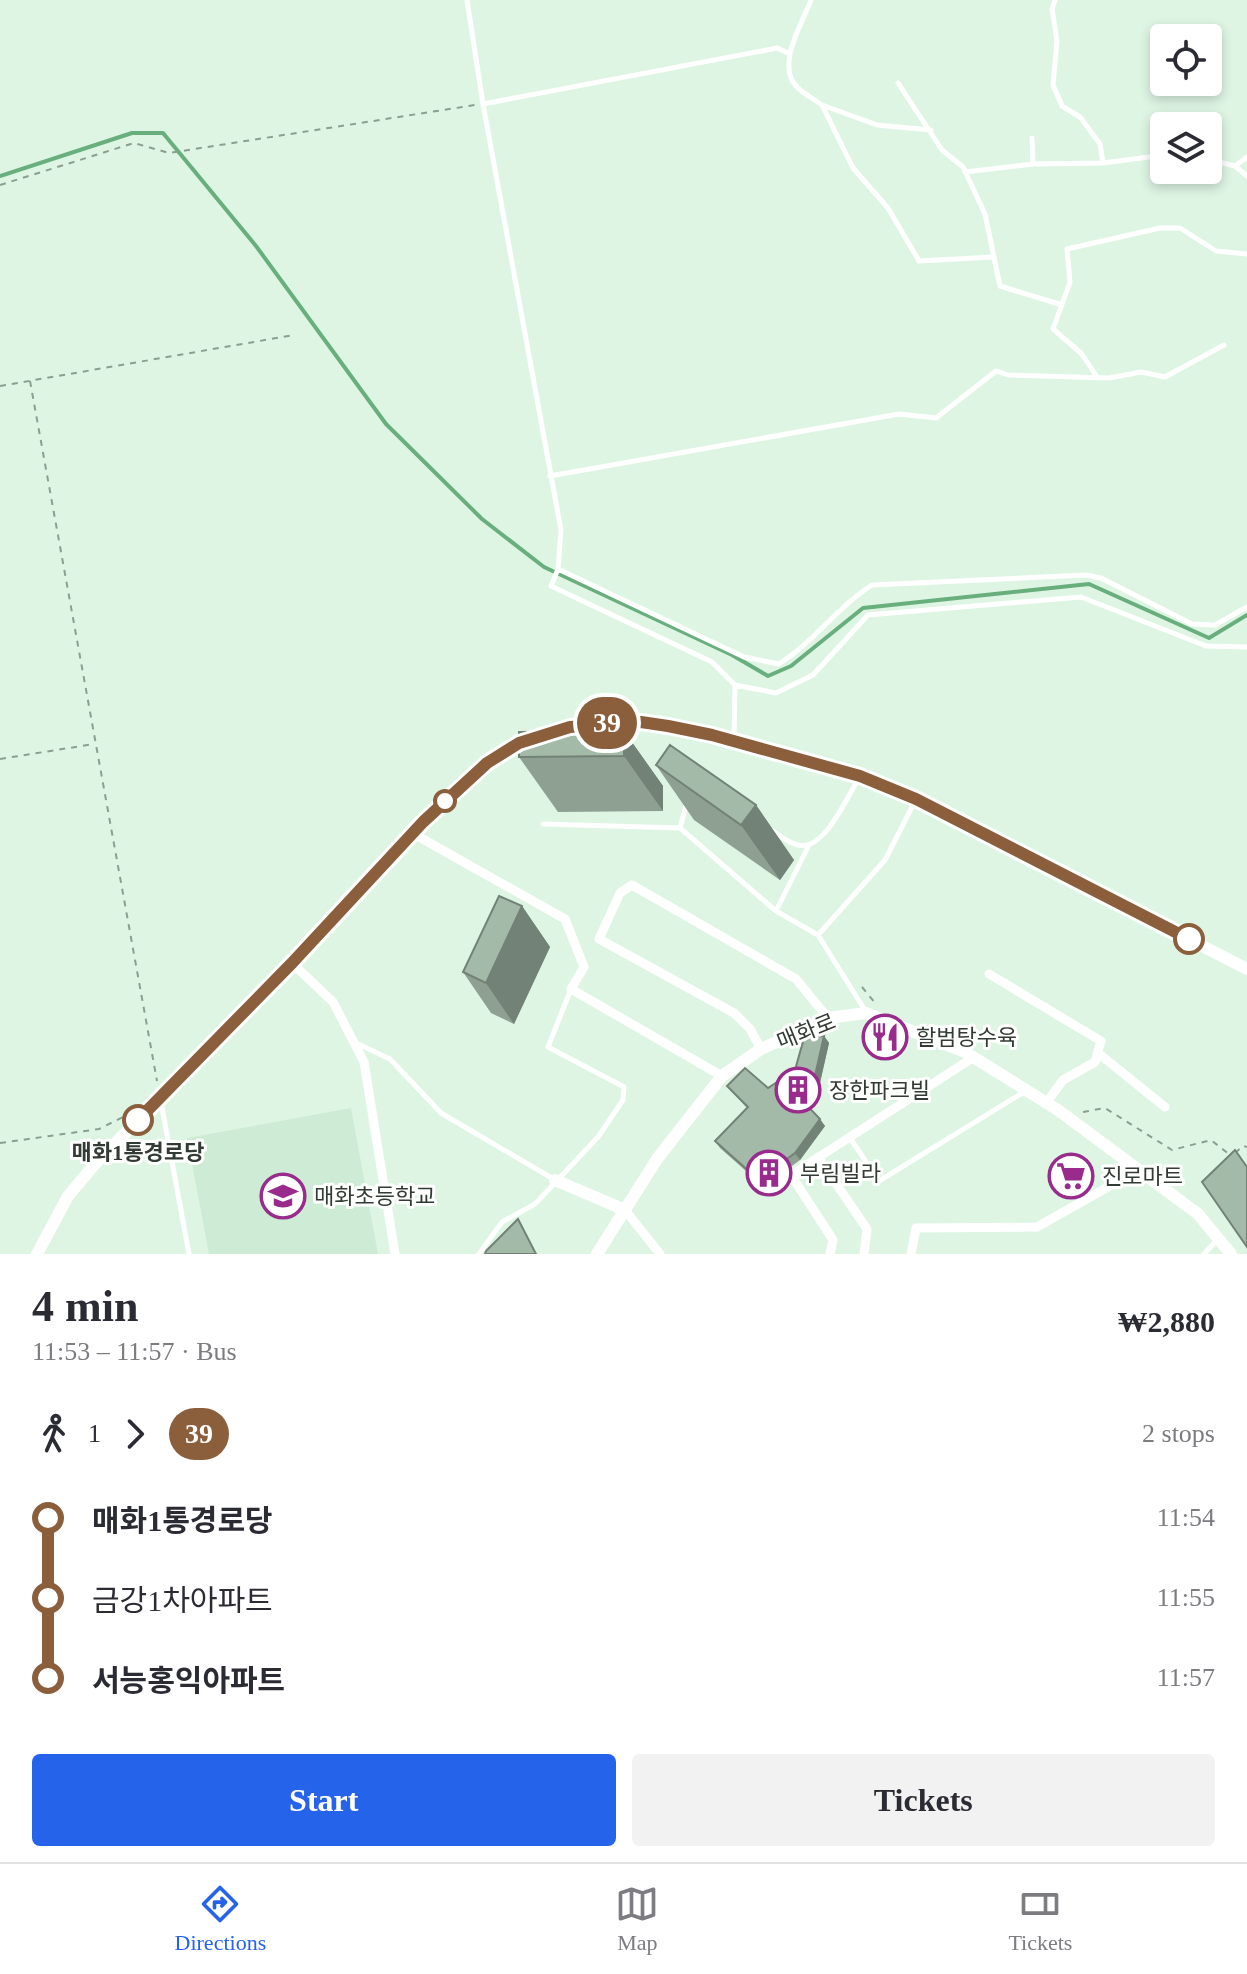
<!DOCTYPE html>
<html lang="en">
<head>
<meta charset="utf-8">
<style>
	:root { --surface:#fff; --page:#f2f2f3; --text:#2b2b33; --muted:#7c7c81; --line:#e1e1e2; --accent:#2563eb }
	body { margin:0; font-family:"Times New Roman","Noto Sans KR",serif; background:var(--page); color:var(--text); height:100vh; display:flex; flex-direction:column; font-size:30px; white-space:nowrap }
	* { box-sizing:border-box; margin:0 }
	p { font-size:26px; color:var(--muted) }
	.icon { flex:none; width:44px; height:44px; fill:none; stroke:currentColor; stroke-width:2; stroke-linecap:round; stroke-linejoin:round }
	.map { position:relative; height:1254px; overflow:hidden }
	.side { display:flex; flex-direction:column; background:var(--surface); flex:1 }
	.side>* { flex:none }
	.badge { padding:0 16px; border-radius:26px; font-size:28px; line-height:52px }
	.buttons { position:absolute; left:1150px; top:24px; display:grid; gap:16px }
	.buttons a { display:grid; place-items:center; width:72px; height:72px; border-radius:8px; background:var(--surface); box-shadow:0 4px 12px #0003; font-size:40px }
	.map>.badge { position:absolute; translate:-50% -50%; box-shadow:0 0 0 4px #fff }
	.legs { display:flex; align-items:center; gap:12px; height:88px; padding:0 32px; font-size:26px }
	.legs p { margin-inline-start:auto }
	.overview { display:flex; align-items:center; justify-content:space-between; height:136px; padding:0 32px }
	h1 { font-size:44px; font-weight:700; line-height:60px }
	.primary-button { display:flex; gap:16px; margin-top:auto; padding:16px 32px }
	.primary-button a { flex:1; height:92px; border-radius:8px; background:var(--accent); color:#fff; font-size:32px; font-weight:700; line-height:92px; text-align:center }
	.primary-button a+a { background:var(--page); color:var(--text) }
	ul { padding:0 32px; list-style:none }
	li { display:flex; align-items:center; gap:28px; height:80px; font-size:30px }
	li i { display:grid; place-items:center; width:12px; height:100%; margin:0 10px; background:currentColor }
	li i::after { content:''; width:20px; height:20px; margin:-10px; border:6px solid; border-radius:50%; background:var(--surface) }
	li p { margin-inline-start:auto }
	li:first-child i { background:linear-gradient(#0000 50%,currentColor 0) }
	li:last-child i { background:linear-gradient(currentColor 50%,#0000 0) }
	.tab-bar { display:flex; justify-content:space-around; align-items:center; height:112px; border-top:2px solid var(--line); background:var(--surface); font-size:22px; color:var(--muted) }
	.tab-bar a { display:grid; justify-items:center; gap:4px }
	.tab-bar .current { color:var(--accent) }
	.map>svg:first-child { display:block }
</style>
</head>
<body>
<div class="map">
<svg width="1247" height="1254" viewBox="0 0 1247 1254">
	<rect width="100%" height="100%" fill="#def5e4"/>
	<path fill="#ceecd5" d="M351,1108L378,1254H209L187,1138Z"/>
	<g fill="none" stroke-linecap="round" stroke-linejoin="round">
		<path stroke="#69af7e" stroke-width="4" d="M0,176L132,133H163L256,246L386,424L482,519L544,567L732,655L768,676L791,666L863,608L1089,584L1209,638L1247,615"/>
		<path stroke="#8d9d91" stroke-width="2" stroke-dasharray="6 6" stroke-linecap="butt" d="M0,185L134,143L169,153L475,105
			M30,381L157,1081
			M0,386L294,335
			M0,759L94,744
			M862,987L876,1004
			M1083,1112L1105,1108L1172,1150L1211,1140L1230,1155
			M0,1143L99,1129L123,1117
			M1235,1153L1243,1146L1247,1147"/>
		<path stroke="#fff" stroke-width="5" d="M467,0L483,104L561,530L558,569L551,586L712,662L735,685L776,693L813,675L868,615L1081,597L1206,646L1247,647
			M811,0C803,22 776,64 796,86C802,93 814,99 822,105
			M898,83L942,150L963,167L985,214L1000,286L1062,305
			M483,104L777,48L790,54
			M931,130L877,125L822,105L853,168L888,208L919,261L994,257
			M1208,159L1235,166L1247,157
			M1103,163L1164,155
			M1033,164L1103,163L1100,144L1080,117L1062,106L1053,85L1057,41L1052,9L1055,0
			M1235,166L1247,176
			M965,172L1033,164L1032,138
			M1097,377L1082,354L1053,329L1070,282L1067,249L1160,228H1180L1216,251L1247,254
			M550,476L899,414L936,418L996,371L1008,375L1109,378L1141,372L1165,377L1224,345
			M558,569L744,657L779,664C814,642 837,607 872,585L1086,575L1101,578L1192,624L1215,625L1247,607
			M734,740L735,685
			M543,824L680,828L776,911L818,935L866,1012
			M680,828L687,802
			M770,829C778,834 788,843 798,845C824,852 847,797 859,778
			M776,911L808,847
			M818,935L885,860L915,801
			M354,1042L390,1059L441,1113L555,1180
			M161,1102L189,1254
			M850,1138L879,1181L1024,1092
			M479,1254L502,1222L535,1204L598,1137L623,1100L624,1087L548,1047L571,989
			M1204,1254L1217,1240"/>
		<path stroke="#fff" stroke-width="9" d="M412,833L565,919L584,967L571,989L722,1076
			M292,963L333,1002L364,1062L395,1254
			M989,974L1101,1041L1095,1062L1063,1080L1046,1103
			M761,1049L750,1029L734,1013L599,939L620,893L632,885L796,979L828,1018
			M1098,1053L1165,1107
			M818,1157L867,1229L864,1254
			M625,1210L660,1254
			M830,1254L833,1240L791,1175L974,1057
			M911,1254L916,1228L1037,1227L1138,1170"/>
		<path stroke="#fff" stroke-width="12" d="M555,1180L625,1210
			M37,1254L68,1196L94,1165L292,963L423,822L487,763L519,743L570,727L591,724L641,722L668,726L712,735L860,776L916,799L1247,969
			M597,1254L657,1159L722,1076L761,1049L828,1018L866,1013L965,1052L1058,1110L1198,1214L1231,1254"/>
	</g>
	<path fill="#8da091" d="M624,731L663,786V811L558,812L519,757Z
		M656,765L756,805L794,860L780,880L694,820Z
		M522,906L550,947L514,1024L491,1013L463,972Z
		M824,1036L829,1043L819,1087L804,1103L825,1126L800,1160L785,1171L786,1180L774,1196L720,1148L715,1141L747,1108L732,1092L727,1086L768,1088L795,1070Z"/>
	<path fill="#738276" d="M624,731L663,786V811L624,756Z
		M756,805L794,860L780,880L741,825Z
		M522,906L550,947L514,1024L486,983Z
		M824,1036L829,1043L819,1087L804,1104L799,1097Z
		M820,1119L825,1126L800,1160L795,1153Z
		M780,1164L785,1171L786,1180L774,1196L769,1189Z"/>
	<path fill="#a4baa9" stroke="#738276" stroke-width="2" d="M624,731V756L519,757V732Z
		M670,745L756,805L741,825L656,765Z
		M499,896L522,906L486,983L463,972Z
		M824,1036L814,1080L799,1097L820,1119L795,1153L780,1164L781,1173L769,1189L715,1141L748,1107L727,1086L745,1068L768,1088L795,1070L804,1038Z
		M1235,1150L1247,1167V1247L1202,1182Z
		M518,1219L536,1254H485L486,1251Z"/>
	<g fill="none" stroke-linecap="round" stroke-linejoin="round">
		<g stroke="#fff" stroke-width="18">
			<path id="line-1" d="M138,1120L292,963L423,822L487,763L519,743L570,727L641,722L668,726L712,735L860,776L916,799L1189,939"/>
		</g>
		<use href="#line-1" stroke="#8b5e3c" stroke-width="12"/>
	</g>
	<defs>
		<g id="restaurant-ring" transform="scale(2.3)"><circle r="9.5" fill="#fff" stroke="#982b8c" stroke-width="1.5"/><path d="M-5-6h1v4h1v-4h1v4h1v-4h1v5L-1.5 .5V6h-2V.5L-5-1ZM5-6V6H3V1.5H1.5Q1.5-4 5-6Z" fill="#982b8c"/></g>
		<g id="building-ring" transform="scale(2.3)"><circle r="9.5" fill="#fff" stroke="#982b8c" stroke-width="1.5"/><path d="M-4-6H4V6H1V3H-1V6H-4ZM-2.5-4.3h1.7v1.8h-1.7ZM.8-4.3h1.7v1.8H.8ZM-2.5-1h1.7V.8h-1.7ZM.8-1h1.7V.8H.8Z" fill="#982b8c"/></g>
		<g id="supermarket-ring" transform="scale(2.3)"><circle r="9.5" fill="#fff" stroke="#982b8c" stroke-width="1.5"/><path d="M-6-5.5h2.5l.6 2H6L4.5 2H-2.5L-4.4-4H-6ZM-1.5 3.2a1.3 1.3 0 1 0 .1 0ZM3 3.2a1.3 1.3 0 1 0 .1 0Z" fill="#982b8c"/></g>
		<g id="school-ring" transform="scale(2.3)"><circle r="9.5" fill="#fff" stroke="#982b8c" stroke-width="1.5"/><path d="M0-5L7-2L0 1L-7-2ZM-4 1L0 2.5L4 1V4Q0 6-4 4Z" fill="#982b8c"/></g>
	</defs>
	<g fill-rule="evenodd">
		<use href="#restaurant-ring" x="885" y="1037"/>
		<use href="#building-ring" x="798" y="1090"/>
		<use href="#building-ring" x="769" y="1173"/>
		<use href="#supermarket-ring" x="1071" y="1176"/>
		<use href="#school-ring" x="283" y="1196"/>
	</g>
	<g fill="#fff" stroke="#8b5e3c" stroke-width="4">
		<circle cx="445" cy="801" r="10"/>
		<circle cx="1189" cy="939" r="14"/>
		<circle cx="138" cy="1120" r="14"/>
	</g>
	<g text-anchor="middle" stroke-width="6" stroke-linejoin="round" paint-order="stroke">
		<g font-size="22" fill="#323b34" stroke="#fff">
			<text transform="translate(806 1031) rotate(-22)" y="8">매화로</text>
		</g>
		<g font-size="22" fill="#323b34" stroke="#fff" text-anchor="start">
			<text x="916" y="1045">할범탕수육</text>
			<text x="829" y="1098">장한파크빌</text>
			<text x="800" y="1181">부림빌라</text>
			<text x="1102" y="1184">진로마트</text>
			<text x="314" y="1204">매화초등학교</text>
		</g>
		<g font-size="22" font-weight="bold" fill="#323b34" stroke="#fff">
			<text x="138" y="1160">매화1통경로당</text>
		</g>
	</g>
</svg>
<div class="buttons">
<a><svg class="icon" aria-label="locate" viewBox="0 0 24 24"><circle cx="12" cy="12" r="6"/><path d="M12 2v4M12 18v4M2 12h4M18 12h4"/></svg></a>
<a><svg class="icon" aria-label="layers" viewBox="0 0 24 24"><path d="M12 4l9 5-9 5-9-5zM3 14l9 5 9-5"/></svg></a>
</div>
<b class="badge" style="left:607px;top:723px;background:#8b5e3c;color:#fff">39</b>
</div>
<section class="side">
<div class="overview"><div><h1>4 min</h1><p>11:53 – 11:57 · Bus</p></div><b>₩2,880</b></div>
<div class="legs"><svg class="icon" aria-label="walk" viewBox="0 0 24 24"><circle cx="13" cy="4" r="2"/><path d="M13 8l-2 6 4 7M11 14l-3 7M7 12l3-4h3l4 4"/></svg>1<svg class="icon" aria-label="forward" viewBox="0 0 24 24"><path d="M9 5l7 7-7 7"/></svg><b class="badge" style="background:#8b5e3c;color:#fff">39</b><p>2 stops</p></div>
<ul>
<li><i style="color:#8b5e3c"></i><b>매화1통경로당</b><p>11:54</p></li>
<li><i style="color:#8b5e3c"></i><span>금강1차아파트</span><p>11:55</p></li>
<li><i style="color:#8b5e3c"></i><b>서능홍익아파트</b><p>11:57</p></li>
</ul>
<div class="primary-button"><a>Start</a><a>Tickets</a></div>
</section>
<nav class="tab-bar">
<a class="current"><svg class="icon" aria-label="directions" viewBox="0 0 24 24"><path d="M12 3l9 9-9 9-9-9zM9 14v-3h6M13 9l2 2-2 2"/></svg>Directions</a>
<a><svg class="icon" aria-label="map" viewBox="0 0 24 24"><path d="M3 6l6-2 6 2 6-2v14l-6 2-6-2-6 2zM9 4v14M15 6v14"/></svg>Map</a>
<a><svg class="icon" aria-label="tickets" viewBox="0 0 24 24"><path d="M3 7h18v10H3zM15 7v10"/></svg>Tickets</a>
</nav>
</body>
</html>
